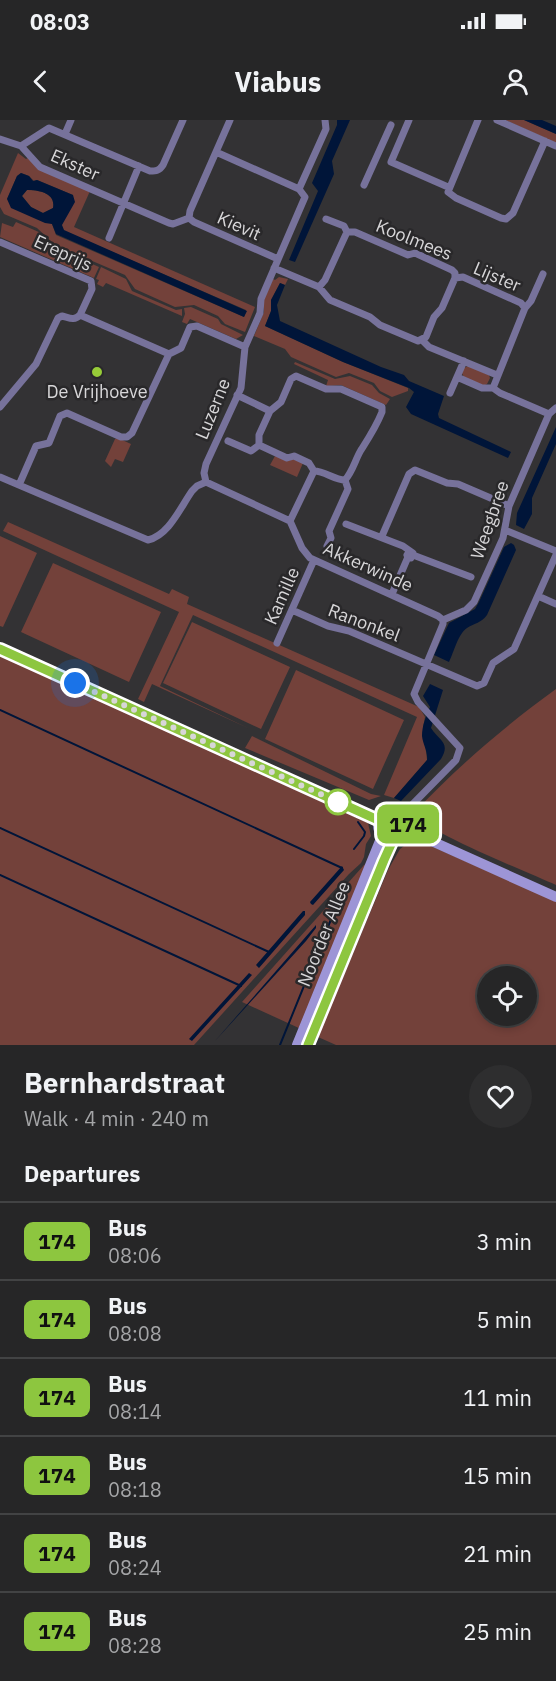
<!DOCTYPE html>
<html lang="en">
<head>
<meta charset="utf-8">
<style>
	:root { --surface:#262627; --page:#2e2e2f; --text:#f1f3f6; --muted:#a4a5a7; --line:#424344 }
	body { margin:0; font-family:"IBM Plex Sans",sans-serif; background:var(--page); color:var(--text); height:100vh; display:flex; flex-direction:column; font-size:22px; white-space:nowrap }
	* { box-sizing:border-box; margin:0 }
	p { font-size:20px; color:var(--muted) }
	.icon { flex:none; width:33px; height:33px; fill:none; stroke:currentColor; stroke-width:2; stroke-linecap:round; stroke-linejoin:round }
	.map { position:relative; height:925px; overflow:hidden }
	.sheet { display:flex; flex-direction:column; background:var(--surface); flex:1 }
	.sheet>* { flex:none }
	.badge { padding:0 12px; border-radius:9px; font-size:21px; line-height:39px }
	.controls { position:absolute; left:477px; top:846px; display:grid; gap:12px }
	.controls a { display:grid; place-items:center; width:60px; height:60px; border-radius:50%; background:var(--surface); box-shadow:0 3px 9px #0003,0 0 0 2px var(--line); font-size:30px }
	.you { position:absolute; width:30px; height:30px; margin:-15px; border:4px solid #fff; border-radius:50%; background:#1a73e8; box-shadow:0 0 0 9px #1a73e833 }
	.map>.badge { position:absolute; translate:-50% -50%; box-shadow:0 0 0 3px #fff }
	h2 { padding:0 24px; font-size:22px; line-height:54px }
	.round { display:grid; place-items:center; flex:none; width:63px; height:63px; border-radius:32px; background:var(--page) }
	.summary { display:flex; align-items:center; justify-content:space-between; height:102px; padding:0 24px }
	h1 { font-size:28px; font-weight:700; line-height:45px }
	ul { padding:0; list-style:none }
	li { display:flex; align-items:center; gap:18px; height:78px; padding:0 24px; border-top:2px solid var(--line) }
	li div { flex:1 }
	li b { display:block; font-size:22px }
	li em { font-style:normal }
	li .badge { min-width:66px; font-weight:700; text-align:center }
	.status { display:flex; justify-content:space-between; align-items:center; height:42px; padding:0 30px; background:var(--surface); direction:ltr }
	.status svg { height:16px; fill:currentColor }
	header { display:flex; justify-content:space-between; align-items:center; height:78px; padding:0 24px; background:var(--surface); font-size:27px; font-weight:700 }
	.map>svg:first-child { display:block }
</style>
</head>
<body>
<div class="status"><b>08:03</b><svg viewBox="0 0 49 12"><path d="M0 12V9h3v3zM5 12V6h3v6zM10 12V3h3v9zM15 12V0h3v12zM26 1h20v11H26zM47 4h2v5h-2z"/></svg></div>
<header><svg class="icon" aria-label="back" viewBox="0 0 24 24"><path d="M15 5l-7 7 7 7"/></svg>Viabus<svg class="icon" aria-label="person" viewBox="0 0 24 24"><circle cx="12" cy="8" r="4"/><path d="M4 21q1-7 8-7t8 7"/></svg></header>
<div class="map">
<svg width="556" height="925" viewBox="0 0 556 925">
	<rect width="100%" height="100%" fill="#333234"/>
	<path fill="#73413a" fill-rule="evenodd" d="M505,0H524L556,14V23Z
		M18,33L26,39L28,38L90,71L74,107L255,187L245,212L225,204L218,196L194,185L175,187L135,169L125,155L55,125L37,108L4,94L0,87V75ZM21,53L29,56L34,61L37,60L73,75L61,105L64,111L246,190L244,197L56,115L52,104L7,79L17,56Z
		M27,70C39,70 56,73 53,88L43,93L31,87L22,76Z
		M16,102L41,113L52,126L99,147L94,158L0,117L2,103L13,107Z
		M101,147L126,159L132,171L176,190L182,189V196L106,163L103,167L97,164L99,160L96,159Z
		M279,157L288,159L285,165L280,163L271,180V191L265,206L343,242L408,268V271L392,277L380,271L374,263L349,253L336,257L291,237L285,229L254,216L264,192V179L273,159L275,160Z
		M191,187L218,199L221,204L243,215L236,219L190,199L187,204L182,202L185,194L184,188Z
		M295,242L335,259L350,256L372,265L379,273L390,279L386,285L341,265L328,266H326L328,260L294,244Z
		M468,246L489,255L490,258L487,264L483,266L464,258L462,253L464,248Z
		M118,318L131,324L123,342L115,339L111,347L105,341L115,319Z
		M275,336L288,341L293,339L303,343L297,357L270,345Z
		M8,402L169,474L172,469L189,477L187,484L419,587L425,597L423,607L427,640L394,678L384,675L417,597L193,495L160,566L250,609L152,564L144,582L138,579L179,492L3,411Z
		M0,416L37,433L3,507L0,506Z
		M53,443L161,492L129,562L21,512Z
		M192,502L290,547L261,609L163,563Z
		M0,534L368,703L371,716L366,724L364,737L361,743L349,754L194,925H0Z
		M296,550L404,600L373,669L265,619Z
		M556,569V765C532,754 421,710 414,693C457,647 505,606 556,569Z
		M252,616L371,674L381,676L369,680L245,628Z
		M382 705a10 10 0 1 1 20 0a10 10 0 1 1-20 0Z
		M412,720L426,724L556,781V925H336L318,917L388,750L400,729ZM488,856H526V896H488Z
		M369,742L301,909L242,882L364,745Z"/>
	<path fill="#001539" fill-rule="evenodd" d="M337,0H350L332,41L334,54L295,142L289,140L318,71L312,63L337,5Z
		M524,0H542L556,6V14Z
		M21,53L29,56L33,61L37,60L73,75L75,82L62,105L64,110L247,191L244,197L56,114L52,104L45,103L11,88L7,79L17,56ZM27,70C39,70 56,73 53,88L43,93L31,87L22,76Z
		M280,163L285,165L277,185L280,201L381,247L404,255L409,261L444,276L438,294L439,298L511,332L508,338L411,294L406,287L414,272L409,268L343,242L265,206L271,191V180Z
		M556,307V324L532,378V394L524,409L516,405L517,393Z
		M511,423L514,425L516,430L487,495C481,503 475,503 467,508C458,514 454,532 449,542L434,535L449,503L475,489L479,482L504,427Z
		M430,564L443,570L431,608C439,621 451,622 441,639L401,681L394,678L427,640C428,631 423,625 422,616C422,606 426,596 430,587L423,576Z
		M342,746L344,750L313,785L311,784L310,782Z
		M303,791H305V795L259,848L256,845Z
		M316,805V808L306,821L215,921Z
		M249,853L252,855L192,921L189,919Z"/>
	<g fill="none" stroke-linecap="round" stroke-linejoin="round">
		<path stroke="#001539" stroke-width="2" d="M0,590L342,748
			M0,708L269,832
			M354,729L364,716L365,712L358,702
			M0,755L241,866
			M280,925L334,792"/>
		<path stroke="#77729b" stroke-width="7" d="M409,0L391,42L448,67
			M478,0L448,72L456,78L501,98L506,99L513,93L545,21
			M497,0L556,26
			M65,14L71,0
			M0,19L21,26L40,47L169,103L173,104L189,98
			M21,26L49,8L150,51C156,51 159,51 163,45L183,0
			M364,65L391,5
			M299,69L326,9L325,0
			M189,98L190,91L230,0
			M189,98L194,102L278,139
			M109,118L139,46
			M0,122L91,161L92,169L80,195L169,234
			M274,148L319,167L330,180L370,197L380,205L418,221L426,217L434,197L442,188L455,158V153L452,150L415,133L408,135L355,112H347L344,106L326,99
			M543,154L531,181L525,188L493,268L500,273L549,294
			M455,158L463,157L521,183L525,188
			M319,167L325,160L347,112
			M422,220L429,227L497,255
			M464,241L457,257L482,268H493
			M450,273L457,257
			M237,275L270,291
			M0,287L36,244L58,198L62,196C70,198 74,201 80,195
			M228,321L251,331L259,325V315L270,291L281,282L291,259L296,256L326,269H341L382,287V292C376,307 370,316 361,330C355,340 353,351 345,360C334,360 325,351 314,351L309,343L294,336L287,338L259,325
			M0,357L148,420C169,415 180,388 192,371L197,366L206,362L290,401L302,428L310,438L438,496L443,500V504L414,574L418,582L460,628L456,640L403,694
			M206,362L204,353L206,344L241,268L245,227L260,193L261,179L305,77L299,69L216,32
			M19,365L36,326L49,323L60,296L67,293L121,317H127L132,313L169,234L181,228L190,207L197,206L245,227
			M290,401L314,351
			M346,404L403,426L413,433L411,438L407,435L409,432
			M505,410L556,431
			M382,416L409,354L415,350L447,363L458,364L509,386
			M327,426L331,418L329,411L348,369L345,360
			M413,435L471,457
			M392,474L408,437
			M538,476L556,484
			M292,490L328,506L349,511L477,566L484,563L493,543L514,529L556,435
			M443,500L466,490L474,482L503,418L509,386L549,294L556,288
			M277,523L314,440"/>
		<path stroke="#9d95d6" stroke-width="10" d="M0,529L378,700
			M378 705a15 15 0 1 1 30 0a15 15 0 1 1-30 0Z
			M407,710L556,777
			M297,925L382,716
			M308,925L393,720"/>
	</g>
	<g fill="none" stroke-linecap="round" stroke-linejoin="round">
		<g stroke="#fff" stroke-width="14">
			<path id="line" d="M0,529L378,700C394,671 427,710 393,720L384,740L308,925"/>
		</g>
		<use href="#line" stroke="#8dc63f" stroke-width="9"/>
		<path stroke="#d7d6d8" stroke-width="6" stroke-dasharray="0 10.8" d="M75,563L338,682"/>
	</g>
	<circle fill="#97cc38" stroke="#29282a" stroke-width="2" cx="97" cy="252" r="6"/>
	<circle fill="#fff" stroke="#8dc63f" stroke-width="3" cx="338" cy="682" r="12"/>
	<g text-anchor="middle" stroke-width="5" stroke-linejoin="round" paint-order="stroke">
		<g font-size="18" fill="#d7d6d8" stroke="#29282a">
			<text transform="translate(75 45) rotate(24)" y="6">Ekster</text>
			<text transform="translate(239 106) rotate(24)" y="6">Kievit</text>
			<text transform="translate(414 120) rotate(22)" y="6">Koolmees</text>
			<text transform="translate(63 133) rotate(25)" y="6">Ereprijs</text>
			<text transform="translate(497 157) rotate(23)" y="6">Lijster</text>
			<text transform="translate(213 289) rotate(-68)" y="6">Luzerne</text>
			<text transform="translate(490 400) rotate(-71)" y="6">Weegbree</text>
			<text transform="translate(368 447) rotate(24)" y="6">Akkerwinde</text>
			<text transform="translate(282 476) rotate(-66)" y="6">Kamille</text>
			<text transform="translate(364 503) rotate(21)" y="6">Ranonkel</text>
			<text transform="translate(324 814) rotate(-68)" y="6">Noorder Allee</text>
		</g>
		<g font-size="18" fill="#d7d6d8" stroke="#29282a">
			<text x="97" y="278">De Vrijhoeve</text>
		</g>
	</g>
</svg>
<div class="controls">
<a><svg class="icon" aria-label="locate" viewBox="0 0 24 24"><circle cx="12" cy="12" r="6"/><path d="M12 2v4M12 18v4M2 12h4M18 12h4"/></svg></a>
</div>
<div class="you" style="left:75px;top:563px"></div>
<b class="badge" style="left:408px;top:704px;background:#8dc63f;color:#111">174</b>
</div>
<section class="sheet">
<div class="summary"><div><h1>Bernhardstraat</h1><p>Walk · 4 min · 240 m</p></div><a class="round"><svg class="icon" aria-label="heart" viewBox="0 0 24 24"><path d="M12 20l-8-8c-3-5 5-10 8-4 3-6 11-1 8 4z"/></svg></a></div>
<h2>Departures</h2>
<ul>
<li><span class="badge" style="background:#8dc63f;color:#111">174</span><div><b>Bus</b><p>08:06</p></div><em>3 min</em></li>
<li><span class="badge" style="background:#8dc63f;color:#111">174</span><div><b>Bus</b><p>08:08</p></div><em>5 min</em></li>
<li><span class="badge" style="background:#8dc63f;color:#111">174</span><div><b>Bus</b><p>08:14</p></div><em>11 min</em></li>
<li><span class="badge" style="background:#8dc63f;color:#111">174</span><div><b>Bus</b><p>08:18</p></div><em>15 min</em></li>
<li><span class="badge" style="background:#8dc63f;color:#111">174</span><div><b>Bus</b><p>08:24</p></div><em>21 min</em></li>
<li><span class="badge" style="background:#8dc63f;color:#111">174</span><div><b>Bus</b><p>08:28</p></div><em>25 min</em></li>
</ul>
</section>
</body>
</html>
